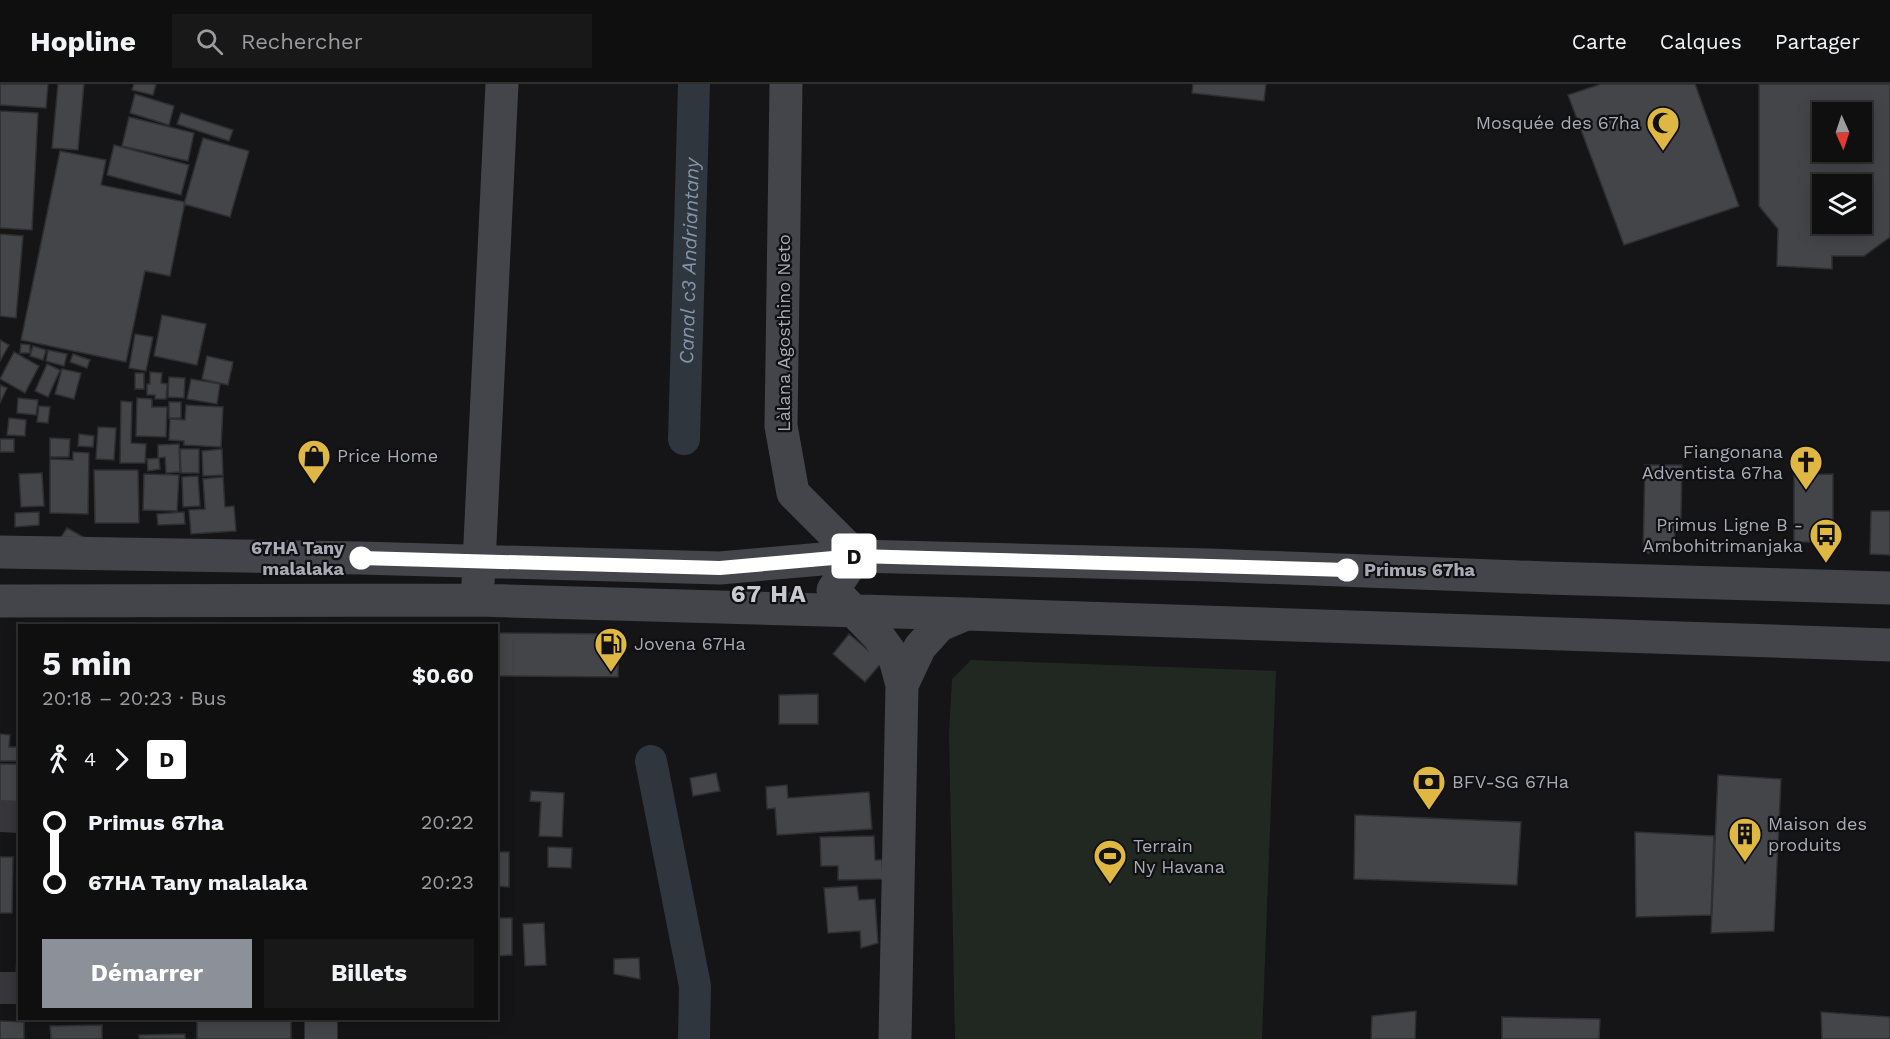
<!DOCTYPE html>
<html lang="fr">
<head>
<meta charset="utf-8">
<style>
	:root { --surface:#100f10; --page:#191819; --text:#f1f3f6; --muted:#9c9c9f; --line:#302f30; --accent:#8c9099 }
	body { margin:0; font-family:"Work Sans",sans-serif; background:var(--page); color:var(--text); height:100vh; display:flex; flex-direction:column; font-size:22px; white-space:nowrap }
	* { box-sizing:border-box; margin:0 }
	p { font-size:20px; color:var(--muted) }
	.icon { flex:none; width:33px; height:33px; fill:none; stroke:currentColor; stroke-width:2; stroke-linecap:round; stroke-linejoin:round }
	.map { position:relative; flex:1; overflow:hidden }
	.sheet { position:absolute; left:18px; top:540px; width:480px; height:396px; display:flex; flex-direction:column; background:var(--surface); border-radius:0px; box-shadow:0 3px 15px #0003,0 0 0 2px var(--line) }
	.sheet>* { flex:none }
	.badge { padding:0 12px; border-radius:4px; font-size:21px; line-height:39px }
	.needle { width:39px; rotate:177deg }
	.tools { position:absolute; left:1812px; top:18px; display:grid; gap:12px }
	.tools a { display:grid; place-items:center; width:60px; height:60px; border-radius:0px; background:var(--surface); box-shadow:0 3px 15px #0003,0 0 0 2px var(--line); font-size:30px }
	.map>.badge { position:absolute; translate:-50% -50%; box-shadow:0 0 0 3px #fff }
	.legs { display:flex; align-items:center; gap:9px; height:66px; padding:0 24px; font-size:20px }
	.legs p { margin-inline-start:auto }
	.headline { display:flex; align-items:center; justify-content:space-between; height:102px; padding:0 24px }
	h1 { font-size:33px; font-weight:700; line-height:45px }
	.button { display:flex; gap:12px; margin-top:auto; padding:12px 24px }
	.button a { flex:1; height:69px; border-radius:0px; background:var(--accent); color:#fff; font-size:24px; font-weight:700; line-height:69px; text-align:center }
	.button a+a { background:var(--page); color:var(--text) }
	ul { padding:0 24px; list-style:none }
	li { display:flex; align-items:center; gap:21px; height:60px; font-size:22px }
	li i { display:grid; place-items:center; width:9px; height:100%; margin:0 8px; background:currentColor }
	li i::after { content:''; width:15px; height:15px; margin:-8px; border:4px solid; border-radius:50%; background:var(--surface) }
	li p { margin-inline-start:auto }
	li:first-child i { background:linear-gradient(#0000 50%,currentColor 0) }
	li:last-child i { background:linear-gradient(currentColor 50%,#0000 0) }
	header { display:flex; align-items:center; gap:36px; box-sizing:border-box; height:84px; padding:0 30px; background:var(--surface); border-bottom:2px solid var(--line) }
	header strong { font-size:28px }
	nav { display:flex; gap:33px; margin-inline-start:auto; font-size:21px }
	.search { width:420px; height:54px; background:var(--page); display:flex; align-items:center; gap:15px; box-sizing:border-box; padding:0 21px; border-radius:0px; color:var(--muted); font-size:22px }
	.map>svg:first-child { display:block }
</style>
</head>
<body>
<header>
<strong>Hopline</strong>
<div class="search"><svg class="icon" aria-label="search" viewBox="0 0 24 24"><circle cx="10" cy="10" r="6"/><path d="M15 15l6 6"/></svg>Rechercher</div>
<nav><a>Carte</a><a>Calques</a><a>Partager</a></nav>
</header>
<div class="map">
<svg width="1890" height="955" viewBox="0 0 1890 955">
	<rect width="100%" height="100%" fill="#151416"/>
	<path fill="#212822" d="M971,576L1276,587L1262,955H955L949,647L952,595Z"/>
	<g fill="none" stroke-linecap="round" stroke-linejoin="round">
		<g stroke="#2f363d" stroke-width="32">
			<path id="s1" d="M684,355L694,0"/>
			<path d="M651,677L695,902L694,955"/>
		</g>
	</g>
	<path fill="#444549" stroke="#2f2f32" stroke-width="1.5" fill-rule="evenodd" d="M0,0H48L46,24L0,21Z
		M58,0H84L78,66L52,64Z
		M134,0H156L153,11L132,6Z
		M1193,0H1266L1264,17L1192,9Z
		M1601,0H1695L1739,122L1624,161L1568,11Z
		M1759,0H1890V153L1864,172H1832V185L1777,182L1778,145L1759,122ZM1822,28H1862V68H1822ZM1822,100H1862V140H1822Z
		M135,10L174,22L169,41L130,29Z
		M0,27L38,29L32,146L0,144Z
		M181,29L233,46L229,57L177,40Z
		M129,33L194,49L188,77L122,62Z
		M203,54L249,67L230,133L184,120Z
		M114,61L189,81L181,111L107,91Z
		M60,67L106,76L101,101L185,118L170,192L145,187L126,278L21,256Z
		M0,150L23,152L16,234L0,232Z
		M162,231L206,240L197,281L154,272Z
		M135,250L153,253L146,287L129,284Z
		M0,256L9,261L0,277Z
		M21,260L30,261V269H20Z
		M33,262L46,266L43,276L30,272Z
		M48,266L67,270L64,282L46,277Z
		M14,268L39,282L25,309L0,295Z
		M73,270L90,276L87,284L70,278Z
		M207,272L233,278L228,301L202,295Z
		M47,280L60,286L48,313L35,307Z
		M62,285L81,289L74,315L55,310Z
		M150,288L162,289L161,299L167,300L166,315H155V311H147V300H150Z
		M135,289H144V305H135Z
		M169,293L185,294L184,314L168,313Z
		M191,295L220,300L217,320L187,315Z
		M0,301L7,304L0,319Z
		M18,314L38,316L36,331L17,329Z
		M137,314L152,315V323H167L166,353L136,352Z
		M121,317L132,318L131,359L146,360L145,379H120Z
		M169,318H181V334H169Z
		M186,321L223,323L221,363L184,361V357L169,356L170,335L185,336Z
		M39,322L50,323L48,339L37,338Z
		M9,334L26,336L25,352L7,351Z
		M98,343L116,344L114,376L96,375Z
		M79,350L94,352L93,363L78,362Z
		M50,354L70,355L69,373H50Z
		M0,355H14V368H0Z
		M179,360L180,388L166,389L165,373L158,374V361Z
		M180,365H199V389H181Z
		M222,365L223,391L203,392L202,367Z
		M73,368L89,369L88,430L50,429V375L73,376Z
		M159,374L160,385L148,387L147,375Z
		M1645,381H1682L1681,434L1675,438L1674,469H1643Z
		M94,386H138L139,439H95Z
		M42,389L44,422L21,423L19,390Z
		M144,390L179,391L177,427L143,426Z
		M1833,390V458H1794V391Z
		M198,392L200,422L183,423L182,393Z
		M223,393L225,423L234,422L236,447L191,450L189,426L205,425L203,395Z
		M1871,427H1890V471L1870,470Z
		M39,428V441L15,443V429Z
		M184,428L185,440L158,441L157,430Z
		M67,444L85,454L61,453Z
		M496,549L619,550L618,593L496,592Z
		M849,550L882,578L865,598L833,570Z
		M818,610V640H779V611Z
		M0,650L10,651L9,663H20V677H0Z
		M0,680H20V719H0Z
		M716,689L720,707L693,712L690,694Z
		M1718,691L1781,695L1774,847L1711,849Z
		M787,701L788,714L869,708L872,745L777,751L775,724L767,725L766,703Z
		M531,707L564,709L562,753L539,752L541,718L530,717Z
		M1355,731L1521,738L1517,801L1354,795Z
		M1635,748L1714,752L1711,831L1636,833Z
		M874,752L875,776H882L883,795L838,796V782H821L820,753Z
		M548,763L572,764L571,784L548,783Z
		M496,768H509V803L496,802Z
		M0,773H13L12,829H0Z
		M857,802L859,816L875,815L878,859L861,864L860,847L828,849L824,804Z
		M496,834H512V871L496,872Z
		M544,839L546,881L525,882L523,840Z
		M18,847H20V894L16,893Z
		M639,874L640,895L614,890V875Z
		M1416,927L1415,955H1371L1372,932Z
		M1821,928L1890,933V955H1822Z
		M1502,933L1600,935L1599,955H1502Z
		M197,934H291V955H197Z
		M0,937L24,938V955H0Z
		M102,941V955H51L50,942Z
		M185,950V955H139V951Z"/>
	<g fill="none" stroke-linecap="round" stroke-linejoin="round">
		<path stroke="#36363b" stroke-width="32" d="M0,732L20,733
			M0,904H20"/>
		<path stroke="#44454a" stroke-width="33" d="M786,0L781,342L793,409L856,472
			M0,468L361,474L720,484L856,472L1210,481L1547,494L1890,504
			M856,472L833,506L879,553L895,575L902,601L895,955
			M478,500L502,0
			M0,517L477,516L966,530L1890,561
			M902,601L920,563L940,541L966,530
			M321,955V934"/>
	</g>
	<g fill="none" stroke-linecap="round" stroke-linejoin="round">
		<g stroke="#fff" stroke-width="14">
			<path id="line-1" d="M361,474L720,484L856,472L1347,486"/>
		</g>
		<use href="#line-1" stroke="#fff" stroke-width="9"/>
	</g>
	<defs>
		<g id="mosque-pin" transform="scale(1.725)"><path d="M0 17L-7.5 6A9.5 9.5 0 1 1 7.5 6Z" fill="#dfb843" stroke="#100f11"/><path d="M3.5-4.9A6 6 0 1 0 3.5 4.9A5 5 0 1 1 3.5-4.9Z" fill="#111"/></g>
		<g id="shop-pin" transform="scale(1.725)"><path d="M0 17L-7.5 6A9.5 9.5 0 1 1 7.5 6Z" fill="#dfb843" stroke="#100f11"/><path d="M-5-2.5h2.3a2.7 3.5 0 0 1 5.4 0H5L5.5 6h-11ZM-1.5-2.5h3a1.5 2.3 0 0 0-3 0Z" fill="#111"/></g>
		<g id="church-pin" transform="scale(1.725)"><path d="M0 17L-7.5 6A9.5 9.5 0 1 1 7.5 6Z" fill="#dfb843" stroke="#100f11"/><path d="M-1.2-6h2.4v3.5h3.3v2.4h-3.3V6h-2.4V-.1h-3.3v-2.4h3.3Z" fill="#111"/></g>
		<g id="bus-pin" transform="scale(1.725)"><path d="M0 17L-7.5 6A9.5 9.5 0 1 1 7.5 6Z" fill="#dfb843" stroke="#100f11"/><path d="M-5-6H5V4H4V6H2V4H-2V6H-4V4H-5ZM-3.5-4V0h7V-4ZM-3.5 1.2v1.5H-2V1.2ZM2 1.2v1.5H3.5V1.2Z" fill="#111"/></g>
		<g id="fuel-pin" transform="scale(1.725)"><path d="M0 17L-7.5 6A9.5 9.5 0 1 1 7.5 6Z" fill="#dfb843" stroke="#100f11"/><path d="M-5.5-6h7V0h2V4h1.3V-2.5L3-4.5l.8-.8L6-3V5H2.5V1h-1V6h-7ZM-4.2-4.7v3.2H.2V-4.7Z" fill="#111"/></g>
		<g id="bank-pin" transform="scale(1.725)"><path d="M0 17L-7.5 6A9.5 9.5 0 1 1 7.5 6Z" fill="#dfb843" stroke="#100f11"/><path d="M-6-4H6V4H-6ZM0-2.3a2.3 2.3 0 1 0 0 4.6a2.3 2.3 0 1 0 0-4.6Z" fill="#111"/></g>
		<g id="building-pin" transform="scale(1.725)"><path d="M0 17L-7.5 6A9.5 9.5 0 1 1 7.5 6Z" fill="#dfb843" stroke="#100f11"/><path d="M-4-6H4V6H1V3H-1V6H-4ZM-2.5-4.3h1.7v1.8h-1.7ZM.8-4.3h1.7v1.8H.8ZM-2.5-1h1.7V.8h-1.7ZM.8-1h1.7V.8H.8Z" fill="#111"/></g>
		<g id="stadium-pin" transform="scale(1.725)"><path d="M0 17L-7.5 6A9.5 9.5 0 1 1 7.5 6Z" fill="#dfb843" stroke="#100f11"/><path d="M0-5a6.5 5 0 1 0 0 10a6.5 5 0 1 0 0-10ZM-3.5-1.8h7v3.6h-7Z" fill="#111"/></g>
	</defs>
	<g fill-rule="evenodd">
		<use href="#mosque-pin" x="1663" y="39"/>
		<use href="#shop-pin" x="314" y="372"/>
		<use href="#church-pin" x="1806" y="378"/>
		<use href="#bus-pin" x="1826" y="451"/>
		<use href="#fuel-pin" x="611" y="560"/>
		<use href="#bank-pin" x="1429" y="698"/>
		<use href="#building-pin" x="1745" y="750"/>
		<use href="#stadium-pin" x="1110" y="772"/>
	</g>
	<g fill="#fff" stroke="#fff" stroke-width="3">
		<circle cx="361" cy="474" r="10"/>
		<circle cx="1347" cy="486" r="10"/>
	</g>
	<g text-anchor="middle" stroke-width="4.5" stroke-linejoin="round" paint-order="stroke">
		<g font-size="18" fill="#a8abb5" stroke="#100f11" text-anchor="start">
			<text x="1640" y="45" text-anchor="end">Mosquée des 67ha</text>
			<text x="1783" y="374" text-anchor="end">Fiangonana<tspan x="1783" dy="21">Adventista 67ha</tspan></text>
			<text x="337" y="378">Price Home</text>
			<text x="1803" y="447" text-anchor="end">Primus Ligne B -<tspan x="1803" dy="21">Ambohitrimanjaka</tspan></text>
			<text x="634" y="566">Jovena 67Ha</text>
			<text x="1452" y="704">BFV-SG 67Ha</text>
			<text x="1768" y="746">Maison des<tspan x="1768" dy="21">produits</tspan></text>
			<text x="1133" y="768">Terrain<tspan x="1133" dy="21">Ny Havana</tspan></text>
		</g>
		<g font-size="18" fill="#a8abb5" stroke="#100f11">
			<text transform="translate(784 249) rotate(-90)" y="6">Làlana Agosthino Neto</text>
		</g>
		<g font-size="18" font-weight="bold" fill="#a8abb5" stroke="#100f11" text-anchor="end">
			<text x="344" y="470">67HA Tany<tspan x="344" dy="21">malalaka</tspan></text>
			<text x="1364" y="492" text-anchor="start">Primus 67ha</text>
		</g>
		<g font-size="20" font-style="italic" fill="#8295ad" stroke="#100f11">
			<text dy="7" stroke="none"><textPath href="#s1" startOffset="178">Canal c3 Andriantany</textPath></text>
		</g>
		<g font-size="24" font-weight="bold" letter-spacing="1.5" fill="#c8cad1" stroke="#100f11">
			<text x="769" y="518">67 HA</text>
		</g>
	</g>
</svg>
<div class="tools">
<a><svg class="needle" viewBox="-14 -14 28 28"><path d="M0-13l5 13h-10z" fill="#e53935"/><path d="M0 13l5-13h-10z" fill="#9c9c9f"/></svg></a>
<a><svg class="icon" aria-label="layers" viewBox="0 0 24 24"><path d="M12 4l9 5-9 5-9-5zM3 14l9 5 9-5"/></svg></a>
</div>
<b class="badge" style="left:854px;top:472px;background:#fff;color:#111">D</b>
<section class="sheet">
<div class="headline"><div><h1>5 min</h1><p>20:18 – 20:23 · Bus</p></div><b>$0.60</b></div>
<div class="legs"><svg class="icon" aria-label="walk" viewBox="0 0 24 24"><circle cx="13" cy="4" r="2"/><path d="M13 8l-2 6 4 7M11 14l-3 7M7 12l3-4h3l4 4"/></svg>4<svg class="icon" aria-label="forward" viewBox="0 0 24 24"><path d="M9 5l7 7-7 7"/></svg><b class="badge" style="background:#fff;color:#111">D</b></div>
<ul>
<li><i style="color:#fff"></i><b>Primus 67ha</b><p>20:22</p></li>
<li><i style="color:#fff"></i><b>67HA Tany malalaka</b><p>20:23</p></li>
</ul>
<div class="button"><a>Démarrer</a><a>Billets</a></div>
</section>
</div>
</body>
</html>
